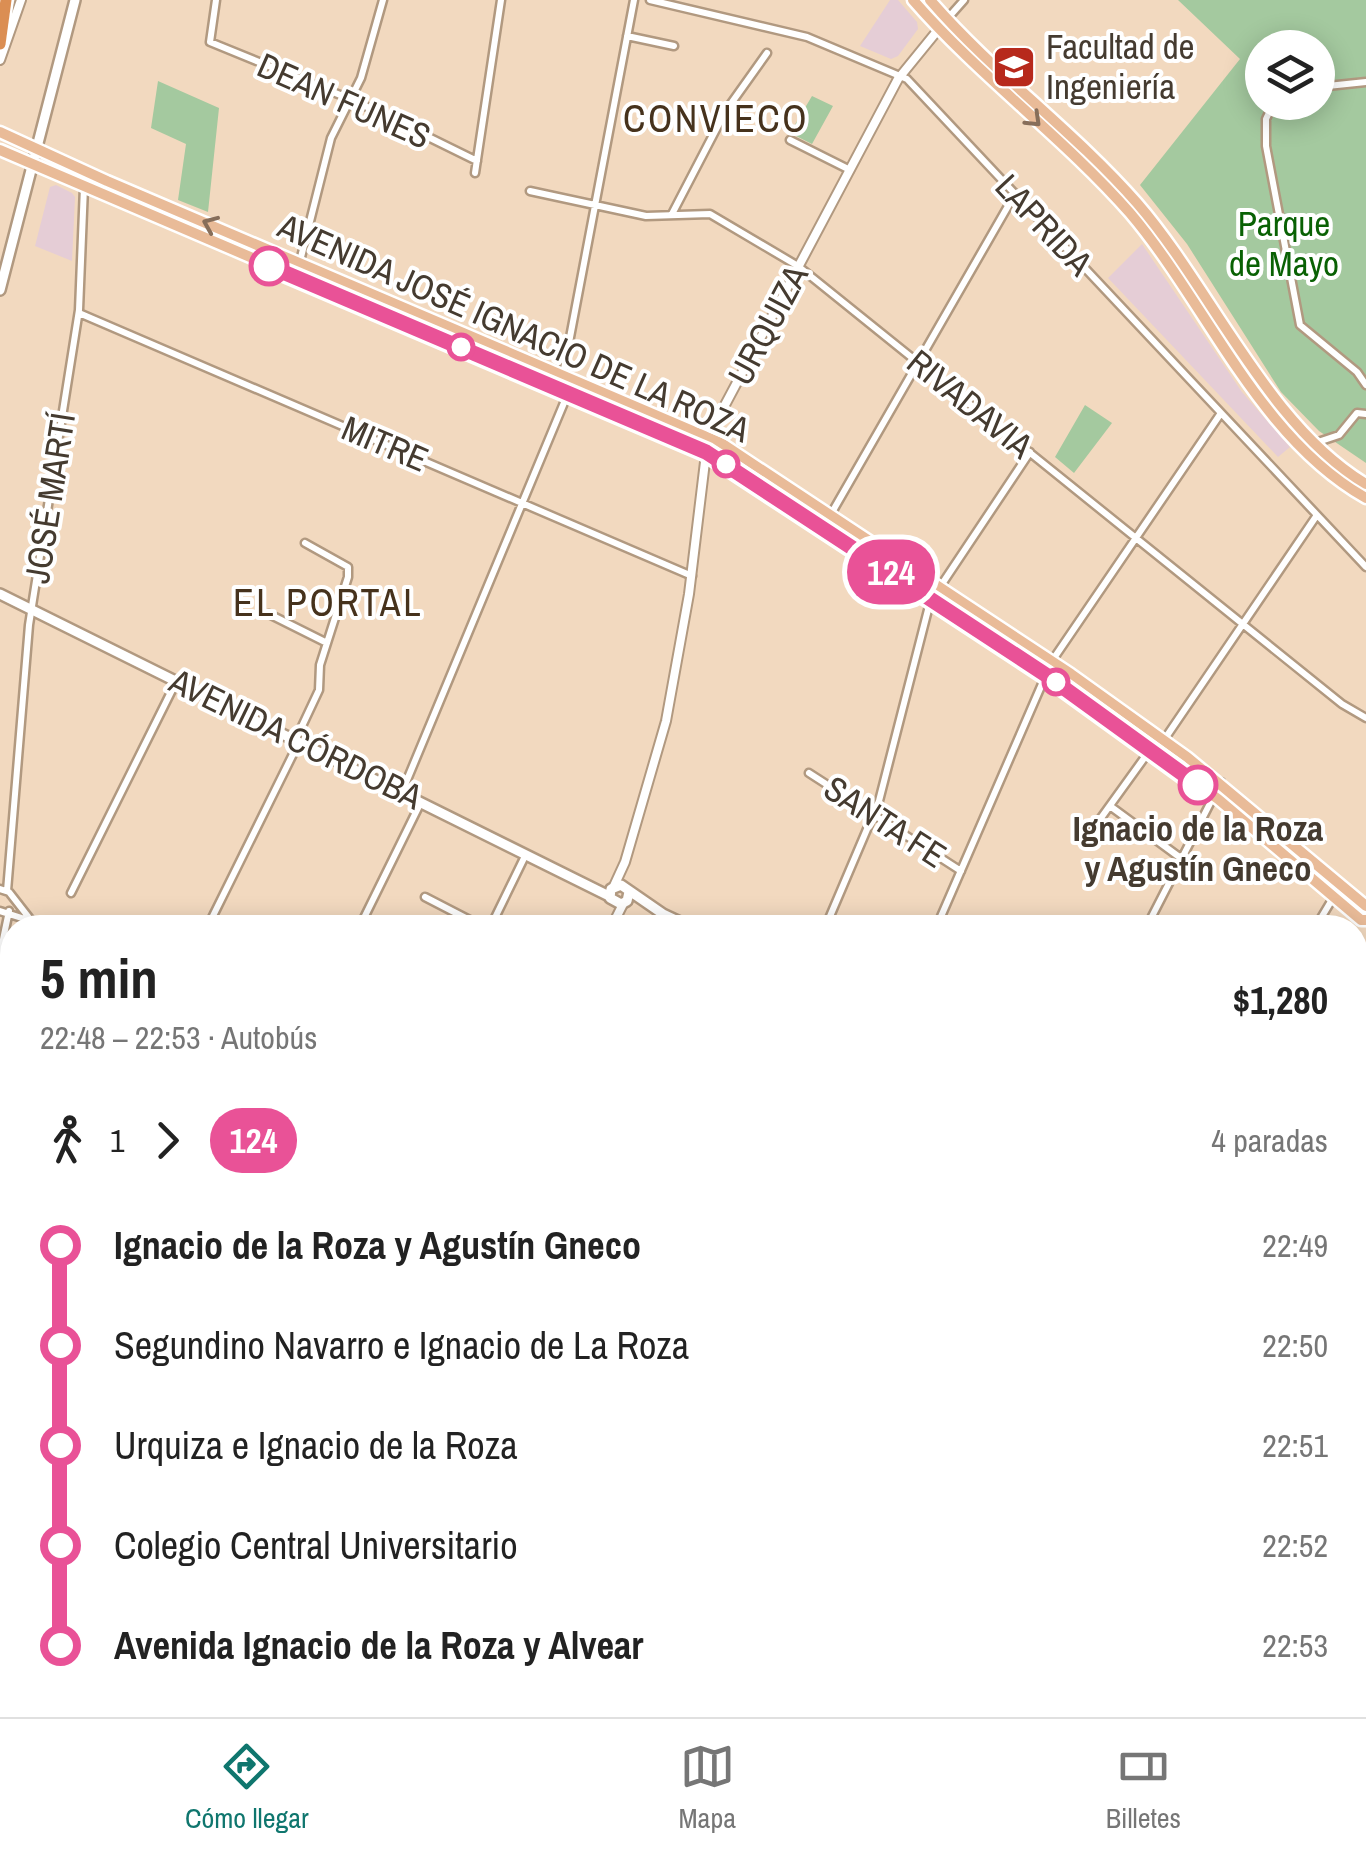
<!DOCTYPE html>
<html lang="es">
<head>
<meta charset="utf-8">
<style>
	:root { --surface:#fff; --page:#f6f6f6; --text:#222; --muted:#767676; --line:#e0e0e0; --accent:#0f766e }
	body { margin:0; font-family:"Archivo Narrow",sans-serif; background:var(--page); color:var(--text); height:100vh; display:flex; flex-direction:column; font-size:38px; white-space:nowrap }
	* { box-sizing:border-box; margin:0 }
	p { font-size:32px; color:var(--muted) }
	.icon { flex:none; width:55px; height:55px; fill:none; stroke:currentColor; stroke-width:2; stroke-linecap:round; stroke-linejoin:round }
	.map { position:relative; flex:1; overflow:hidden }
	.details { position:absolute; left:0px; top:915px; width:1368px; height:802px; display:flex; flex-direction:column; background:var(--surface); border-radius:40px 40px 0 0; box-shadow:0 5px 25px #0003 }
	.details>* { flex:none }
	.badge { padding:0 20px; border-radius:32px; font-size:35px; line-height:65px }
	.buttons { position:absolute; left:1245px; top:30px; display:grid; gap:20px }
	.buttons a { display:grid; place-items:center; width:90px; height:90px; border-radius:50%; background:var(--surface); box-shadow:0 5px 25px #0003; font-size:50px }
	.map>.badge { position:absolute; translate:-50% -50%; box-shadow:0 0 0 5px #fff }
	.legs { display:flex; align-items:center; gap:15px; height:110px; padding:0 40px; font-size:32px }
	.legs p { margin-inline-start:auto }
	.overview { display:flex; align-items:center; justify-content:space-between; height:170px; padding:0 40px }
	h1 { font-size:55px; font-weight:800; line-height:75px }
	ul { padding:0 40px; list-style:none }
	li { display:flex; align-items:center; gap:35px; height:100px; font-size:38px }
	li i { display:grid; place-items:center; width:15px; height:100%; margin:0 12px; background:currentColor }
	li i::after { content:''; width:25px; height:25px; margin:-12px; border:8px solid; border-radius:50%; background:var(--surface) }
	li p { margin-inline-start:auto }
	li:first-child i { background:linear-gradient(#0000 50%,currentColor 0) }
	li:last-child i { background:linear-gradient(currentColor 50%,#0000 0) }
	.menu { display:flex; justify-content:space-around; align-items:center; height:140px; border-top:2px solid var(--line); background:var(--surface); font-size:28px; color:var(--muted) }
	.menu a { display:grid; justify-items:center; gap:5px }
	.menu .on { color:var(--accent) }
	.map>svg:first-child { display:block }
</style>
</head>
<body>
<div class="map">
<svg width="1366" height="1717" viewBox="0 0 1366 1717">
	<rect width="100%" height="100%" fill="#f2d9bf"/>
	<path fill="#e5cdd6" d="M890,0H898L917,22L918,29L898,56L891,59L860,46Z
		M56,185L72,193L75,197L72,261L35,246L50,187Z
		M1142,244L1242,392L1290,447L1278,457L1108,278Z
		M775,1705H927L943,1716L767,1717Z"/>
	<path fill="#a4c99f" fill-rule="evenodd" d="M1178,0H1366V463L1319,431L1281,392L1187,244L1140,185L1240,59ZM1262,48H1318V102H1262Z
		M158,81L219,108L208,212L178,200L186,144L151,128Z
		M812,96L833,106L812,144L790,133Z
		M1085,405L1112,423L1074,473L1055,457Z
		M1366,998V1098L1357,1118L1355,1024Z
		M0,1294L12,1301V1553L0,1547V1464L3,1456L0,1454Z"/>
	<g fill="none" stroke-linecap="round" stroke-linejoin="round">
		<g stroke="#b19980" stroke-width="11">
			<path id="minor" d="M216,0L210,42L355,101L477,161
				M650,0L807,37L907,79L1366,567
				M948,18L964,0
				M627,36L674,46
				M1318,87L1366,82
				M1274,102L1266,119V146L1300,325L1357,372L1366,385
				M790,140L850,170
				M475,173L501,0
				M530,191L646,216L710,214L798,266L1342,704L1366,718
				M672,214L725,112L767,53
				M296,277L331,138L361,78L383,0
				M79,313L692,576
				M1315,443L1339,435L1357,413L1366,414
				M823,528L1015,194
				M269,614L327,643
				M296,739L319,690L320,665L348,577V567L305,543
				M809,773L961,871
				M402,792L566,398L564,369L634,0
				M1110,806L1182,859
				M1093,829L1150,750L1164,740L1317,515
				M0,889L9,892L37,928
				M7,891L29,625L79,310L84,187
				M71,893L176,682
				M425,897L485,928
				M0,911L28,920
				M207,928L299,742
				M359,928L421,802
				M490,928L526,854
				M825,928L879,801L930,602L1030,452
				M936,928L1052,661L1221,413
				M1146,928L1221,782
				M1315,928L1333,898
				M0,954L9,911
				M0,1151L12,1158
				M1355,1545L1366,1549
				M0,1589L12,1595
				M0,1670L12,1637
				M348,1705L366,1717
				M580,1705L596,1717
				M988,1705L1006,1717
				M1338,1705L1366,1717
				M389,1717L397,1705
				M756,1717L764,1705
				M958,1717L972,1705
				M1270,1717L1275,1705"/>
		</g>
		<g stroke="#b19980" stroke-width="12">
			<path id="tertiary" d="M0,60L21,0
				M614,886L625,862L666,721L689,594L708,437L898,79L942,25
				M611,928L623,904
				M223,1717L229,1705"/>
		</g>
		<g stroke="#b19980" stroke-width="14">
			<path id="secondary" d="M0,290L75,0
				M0,594L609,896
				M629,892L627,901L621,904L610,898L611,889L621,885L663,914
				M661,913L693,928
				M1355,1316L1366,1320
				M1355,1332L1366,1336
				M1292,1705L1293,1717"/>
		</g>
		<g stroke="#fff" stroke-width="15">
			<path id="primary" d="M913,0C979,76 1063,137 1130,213C1208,305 1258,437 1366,498
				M930,0C993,73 1073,130 1137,203C1211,288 1268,426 1366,484
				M0,132L107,181L721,443L1071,674L1187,757L1366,906
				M0,150L706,452L1046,675L1218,799L1361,920H1366
				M1355,988L1366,962
				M1355,1518L1366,1491
				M1157,1717L1162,1705
				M1171,1717L1176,1705"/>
		</g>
		<g stroke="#fff" stroke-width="16">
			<path id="motorway" d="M0,44L6,0"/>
		</g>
		<use href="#minor" stroke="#fff" stroke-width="6"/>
		<use href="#tertiary" stroke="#fff" stroke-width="8"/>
		<use href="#secondary" stroke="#fff" stroke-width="9"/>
		<use href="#primary" stroke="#e9bb98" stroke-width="10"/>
		<use href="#motorway" stroke="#db8e53" stroke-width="11"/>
	</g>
	<defs><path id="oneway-chevron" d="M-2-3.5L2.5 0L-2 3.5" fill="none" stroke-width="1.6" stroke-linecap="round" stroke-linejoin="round" transform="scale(2.5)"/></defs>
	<g stroke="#876e5a">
		<use href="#oneway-chevron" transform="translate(1034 120) rotate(44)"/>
		<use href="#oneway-chevron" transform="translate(210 224) rotate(-157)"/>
	</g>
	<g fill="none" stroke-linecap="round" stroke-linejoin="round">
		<g stroke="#fff" stroke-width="22">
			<path id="line-1" d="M269,266L706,452L1046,675L1198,785"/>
		</g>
		<use href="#line-1" stroke="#e95297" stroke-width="15"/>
	</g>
	<defs>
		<g id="university-square" transform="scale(2.25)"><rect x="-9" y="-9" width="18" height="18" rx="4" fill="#b7291c" stroke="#fff"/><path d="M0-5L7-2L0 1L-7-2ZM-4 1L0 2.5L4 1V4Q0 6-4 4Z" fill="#fff"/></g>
	</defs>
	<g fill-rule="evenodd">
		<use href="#university-square" x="1014" y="67"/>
	</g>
	<g fill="#fff" stroke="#e95297" stroke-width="5">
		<circle cx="269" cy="266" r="18"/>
		<circle cx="461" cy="347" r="12"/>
		<circle cx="726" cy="464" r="12"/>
		<circle cx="1056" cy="682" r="12"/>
		<circle cx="1198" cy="785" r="18"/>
	</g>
	<g text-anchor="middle" stroke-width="8" stroke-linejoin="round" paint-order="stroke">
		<g font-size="35" fill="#453b30" stroke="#fff" text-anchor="start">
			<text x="1046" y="59">Facultad de<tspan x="1046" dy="40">Ingeniería</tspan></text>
		</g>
		<g font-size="35" fill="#453b30" stroke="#fff">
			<text transform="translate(344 101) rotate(24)" y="12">DEAN FUNES</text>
			<text transform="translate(1044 225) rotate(47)" y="12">LAPRIDA</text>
			<text transform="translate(768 325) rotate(-62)" y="12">URQUIZA</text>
			<text transform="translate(514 328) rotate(24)" y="12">AVENIDA JOSÉ IGNACIO DE LA ROZA</text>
			<text transform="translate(970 404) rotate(39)" y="12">RIVADAVIA</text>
			<text transform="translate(385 444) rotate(23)" y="12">MITRE</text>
			<text transform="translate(50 498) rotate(-81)" y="12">JOSÉ MARTÍ</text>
			<text transform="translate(296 739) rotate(26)" y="12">AVENIDA CÓRDOBA</text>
			<text transform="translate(885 822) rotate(33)" y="12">SANTA FE</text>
		</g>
		<g font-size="35" fill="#096104" stroke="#fff">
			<text x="1284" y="236">Parque<tspan x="1284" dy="40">de Mayo</tspan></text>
		</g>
		<g font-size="35" font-weight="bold" fill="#453b30" stroke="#fff">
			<text x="1198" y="841">Ignacio de la Roza<tspan x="1198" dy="40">y Agustín Gneco</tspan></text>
		</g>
		<g font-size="38" letter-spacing="2.5" fill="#46321c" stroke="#fff">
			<text x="716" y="132">CONVIECO</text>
			<text x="328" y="616">EL PORTAL</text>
		</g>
	</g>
</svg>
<div class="buttons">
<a><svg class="icon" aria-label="layers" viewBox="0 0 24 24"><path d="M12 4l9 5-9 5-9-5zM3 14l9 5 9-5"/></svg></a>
</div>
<b class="badge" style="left:891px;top:572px;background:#e95297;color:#fff">124</b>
<section class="details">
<div class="overview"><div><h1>5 min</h1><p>22:48 – 22:53 · Autobús</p></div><b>$1,280</b></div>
<div class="legs"><svg class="icon" aria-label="walk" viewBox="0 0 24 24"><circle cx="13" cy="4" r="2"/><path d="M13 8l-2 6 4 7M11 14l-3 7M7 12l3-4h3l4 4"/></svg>1<svg class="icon" aria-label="forward" viewBox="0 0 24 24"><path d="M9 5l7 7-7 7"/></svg><b class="badge" style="background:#e95297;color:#fff">124</b><p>4 paradas</p></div>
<ul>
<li><i style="color:#e95297"></i><b>Ignacio de la Roza y Agustín Gneco</b><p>22:49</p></li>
<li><i style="color:#e95297"></i><span>Segundino Navarro e Ignacio de La Roza</span><p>22:50</p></li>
<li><i style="color:#e95297"></i><span>Urquiza e Ignacio de la Roza</span><p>22:51</p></li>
<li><i style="color:#e95297"></i><span>Colegio Central Universitario</span><p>22:52</p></li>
<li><i style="color:#e95297"></i><b>Avenida Ignacio de la Roza y Alvear</b><p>22:53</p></li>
</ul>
</section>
</div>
<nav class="menu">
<a class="on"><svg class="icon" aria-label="directions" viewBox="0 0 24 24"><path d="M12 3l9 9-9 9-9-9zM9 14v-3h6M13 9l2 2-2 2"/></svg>Cómo llegar</a>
<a><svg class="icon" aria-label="map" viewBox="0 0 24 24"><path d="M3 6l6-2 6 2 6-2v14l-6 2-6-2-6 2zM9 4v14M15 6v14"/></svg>Mapa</a>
<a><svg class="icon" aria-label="tickets" viewBox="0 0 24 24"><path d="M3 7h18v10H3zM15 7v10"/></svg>Billetes</a>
</nav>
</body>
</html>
